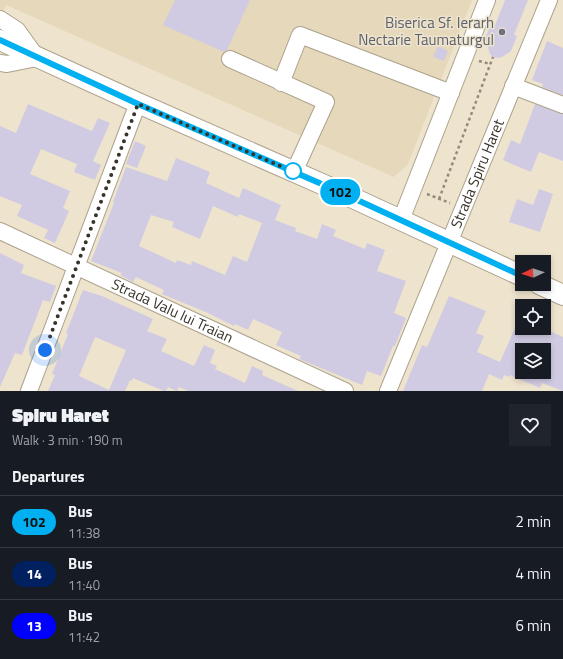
<!DOCTYPE html>
<html lang="en">
<head>
<meta charset="utf-8">
<style>
	:root { --surface:#171b24; --page:#20242c; --text:#f1f3f6; --muted:#9ea1a6; --line:#363941 }
	body { margin:0; font-family:"Titillium Web",sans-serif; background:var(--page); color:var(--text); height:100vh; display:flex; flex-direction:column; font-size:15px; white-space:nowrap }
	* { box-sizing:border-box; margin:0 }
	p { font-size:13px; color:var(--muted) }
	.icon { flex:none; width:22px; height:22px; fill:none; stroke:currentColor; stroke-width:2; stroke-linecap:round; stroke-linejoin:round }
	.map { position:relative; height:391px; overflow:hidden }
	.side { display:flex; flex-direction:column; background:var(--surface); flex:1 }
	.side>* { flex:none }
	.badge { padding:0 8px; border-radius:13px; font-size:14px; line-height:26px }
	.needle { width:26px; rotate:266deg }
	.controls { position:absolute; left:515px; top:255px; display:grid; gap:8px }
	.controls a { display:grid; place-items:center; width:36px; height:36px; border-radius:0px; background:var(--surface); box-shadow:0 2px 6px #0003; font-size:20px }
	.you { position:absolute; width:20px; height:20px; margin:-10px; border:3px solid #fff; border-radius:50%; background:#1a73e8; box-shadow:0 0 0 6px #1a73e833 }
	.map>.badge { position:absolute; translate:-50% -50%; box-shadow:0 0 0 2px #fff }
	h2 { padding:0 12px; font-size:15px; line-height:36px }
	.round { display:grid; place-items:center; flex:none; width:42px; height:42px; border-radius:0px; background:var(--page) }
	.head { display:flex; align-items:center; justify-content:space-between; height:68px; padding:0 12px }
	h1 { font-size:19px; font-weight:800; line-height:30px }
	ul { padding:0; list-style:none }
	li { display:flex; align-items:center; gap:12px; height:52px; padding:0 12px; border-top:1px solid var(--line) }
	li div { flex:1 }
	li b { display:block; font-size:15px }
	li em { font-style:normal }
	li .badge { min-width:44px; font-weight:700; text-align:center }
	.map>svg:first-child { display:block }
</style>
</head>
<body>
<div class="map">
<svg width="563" height="391" viewBox="0 0 563 391">
	<rect width="100%" height="100%" fill="#eee3cd"/>
	<path fill="#e6d8bb" d="M0,0H472L408,164L394,177L6,5L3,12L0,10Z"/>
	<path fill="#d0cbe2" fill-rule="evenodd" d="M175,0H250L227,50L224,52L163,25Z
		M505,0H528L514,35L517,36L511,51L502,57L497,58L493,57L490,54L485,38L490,27L494,28Z
		M547,41L563,48V95L542,87L543,84L532,80Z
		M438,46L448,51L444,61L433,57Z
		M28,104L92,131L98,118L110,123L93,161L101,165L95,180L74,172L77,164L41,149L30,174L70,191L63,208L69,211L55,243L44,238L48,230L17,216L22,205L0,196V126L16,133Z
		M535,104L563,114V161L539,152L531,172L503,160L511,140L520,144Z
		M135,141L146,146L137,168L126,164Z
		M176,158L210,172L206,183L239,198L243,188L281,205L275,220L296,228L295,231L317,239L322,224L336,230L333,236L365,249L367,243L385,250L377,271L406,281L394,313L406,318L395,346H393L381,376L367,371L362,385L299,359L301,356L276,345L282,332L253,319L248,330L235,324L234,326L208,313L162,294L164,290L136,277L133,282L120,275L122,273L91,261L114,203L113,202L126,167L167,181ZM213,206L238,217L239,214L262,223L247,262L233,256L225,275L192,261L191,265L177,260L176,263L139,246L151,215L174,222L172,227L200,239Z
		M539,189L553,194L540,232L509,222L517,199L533,205Z
		M0,253L24,265L21,273L56,286L50,302L43,300L22,355L15,353L0,387Z
		M83,290L102,296L153,319L147,331L167,339L161,351L194,366L204,345L215,350L210,363L217,366L215,369L245,383L252,366L263,371L262,375L298,391H188L179,387L177,391L168,387L166,391H164L133,378L132,381L130,380L125,391H48L55,375L52,374L68,334L66,333ZM95,337L126,350L109,390L79,376Z
		M449,296L486,311L476,333L484,336L477,352L500,362L515,328H543L563,337V391L542,383L540,388L510,375V377L504,375L502,380L489,374L482,391H403L422,345L427,347ZM522,350H544V372H522Z"/>
	<g fill="none" stroke-linecap="round" stroke-linejoin="round">
		<g stroke="#aca28d" stroke-width="18">
			<g id="minor">
				<path d="M0,19L17,30L37,58L7,64L0,63"/>
				<path d="M230,59L326,102L294,172"/>
				<path d="M281,83L300,35L451,93"/>
				<path d="M513,86L563,105"/>
				<path d="M401,220L487,0"/>
				<path id="s1" d="M0,231L345,391"/>
				<path d="M29,391L138,103"/>
				<path id="s2" d="M388,391L549,0"/>
			</g>
		</g>
		<g stroke="#aca28d" stroke-width="22">
			<path id="major" d="M0,40L138,103L340,192L522,276
				M539,284L563,295"/>
		</g>
		<path stroke="#938c7c" stroke-width="2.5" stroke-dasharray="3 3" stroke-linecap="butt" d="M479,61L490,64
			M427,194L450,203
			M439,199L493,57"/>
		<use href="#minor" stroke="#fff" stroke-width="16"/>
		<use href="#major" stroke="#fff" stroke-width="20"/>
	</g>
	<g fill="none" stroke-linecap="round" stroke-linejoin="round">
		<g stroke="#fff" stroke-width="9">
			<path id="line" d="M0,40L138,104L340,192L522,276"/>
		</g>
		<use href="#line" stroke="#00b0f0" stroke-width="6"/>
		<path stroke="#38342b" stroke-width="4" stroke-dasharray="0 7.2" d="M45,350L138,104L294,172L293,171"/>
	</g>
	<circle fill="#6b7280" stroke="#eee3cd" stroke-width="1.5" cx="502" cy="32" r="4"/>
	<circle fill="#fff" stroke="#00b0f0" stroke-width="2" cx="293" cy="171" r="8"/>
	<g text-anchor="middle" stroke-width="3" stroke-linejoin="round" paint-order="stroke">
		<g font-size="15" fill="#5b616d" stroke="#eee3cd" text-anchor="end">
			<text x="494" y="28">Biserica Sf. Ierarh<tspan x="494" dy="17">Nectarie Taumaturgul</tspan></text>
		</g>
		<g font-size="15" fill="#38342b" stroke="#eee3cd">
			<text dy="5" stroke="none"><textPath href="#s2" startOffset="235">Strada Spiru Haret</textPath></text>
			<text dy="5" stroke="none"><textPath href="#s1" startOffset="190">Strada Valu lui Traian</textPath></text>
		</g>
	</g>
</svg>
<div class="controls">
<a><svg class="needle" viewBox="-14 -14 28 28"><path d="M0-13l5 13h-10z" fill="#e53935"/><path d="M0 13l5-13h-10z" fill="#9ea1a6"/></svg></a>
<a><svg class="icon" aria-label="locate" viewBox="0 0 24 24"><circle cx="12" cy="12" r="6"/><path d="M12 2v4M12 18v4M2 12h4M18 12h4"/></svg></a>
<a><svg class="icon" aria-label="layers" viewBox="0 0 24 24"><path d="M12 4l9 5-9 5-9-5zM3 14l9 5 9-5"/></svg></a>
</div>
<div class="you" style="left:45px;top:350px"></div>
<b class="badge" style="left:340px;top:192px;background:#00b0f0;color:#111">102</b>
</div>
<section class="side">
<div class="head"><div><h1>Spiru Haret</h1><p>Walk · 3 min · 190 m</p></div><a class="round"><svg class="icon" aria-label="heart" viewBox="0 0 24 24"><path d="M12 20l-8-8c-3-5 5-10 8-4 3-6 11-1 8 4z"/></svg></a></div>
<h2>Departures</h2>
<ul>
<li><span class="badge" style="background:#00b0f0;color:#111">102</span><div><b>Bus</b><p>11:38</p></div><em>2 min</em></li>
<li><span class="badge" style="background:#002060;color:#fff">14</span><div><b>Bus</b><p>11:40</p></div><em>4 min</em></li>
<li><span class="badge" style="background:#00f;color:#fff">13</span><div><b>Bus</b><p>11:42</p></div><em>6 min</em></li>
</ul>
</section>
</body>
</html>
